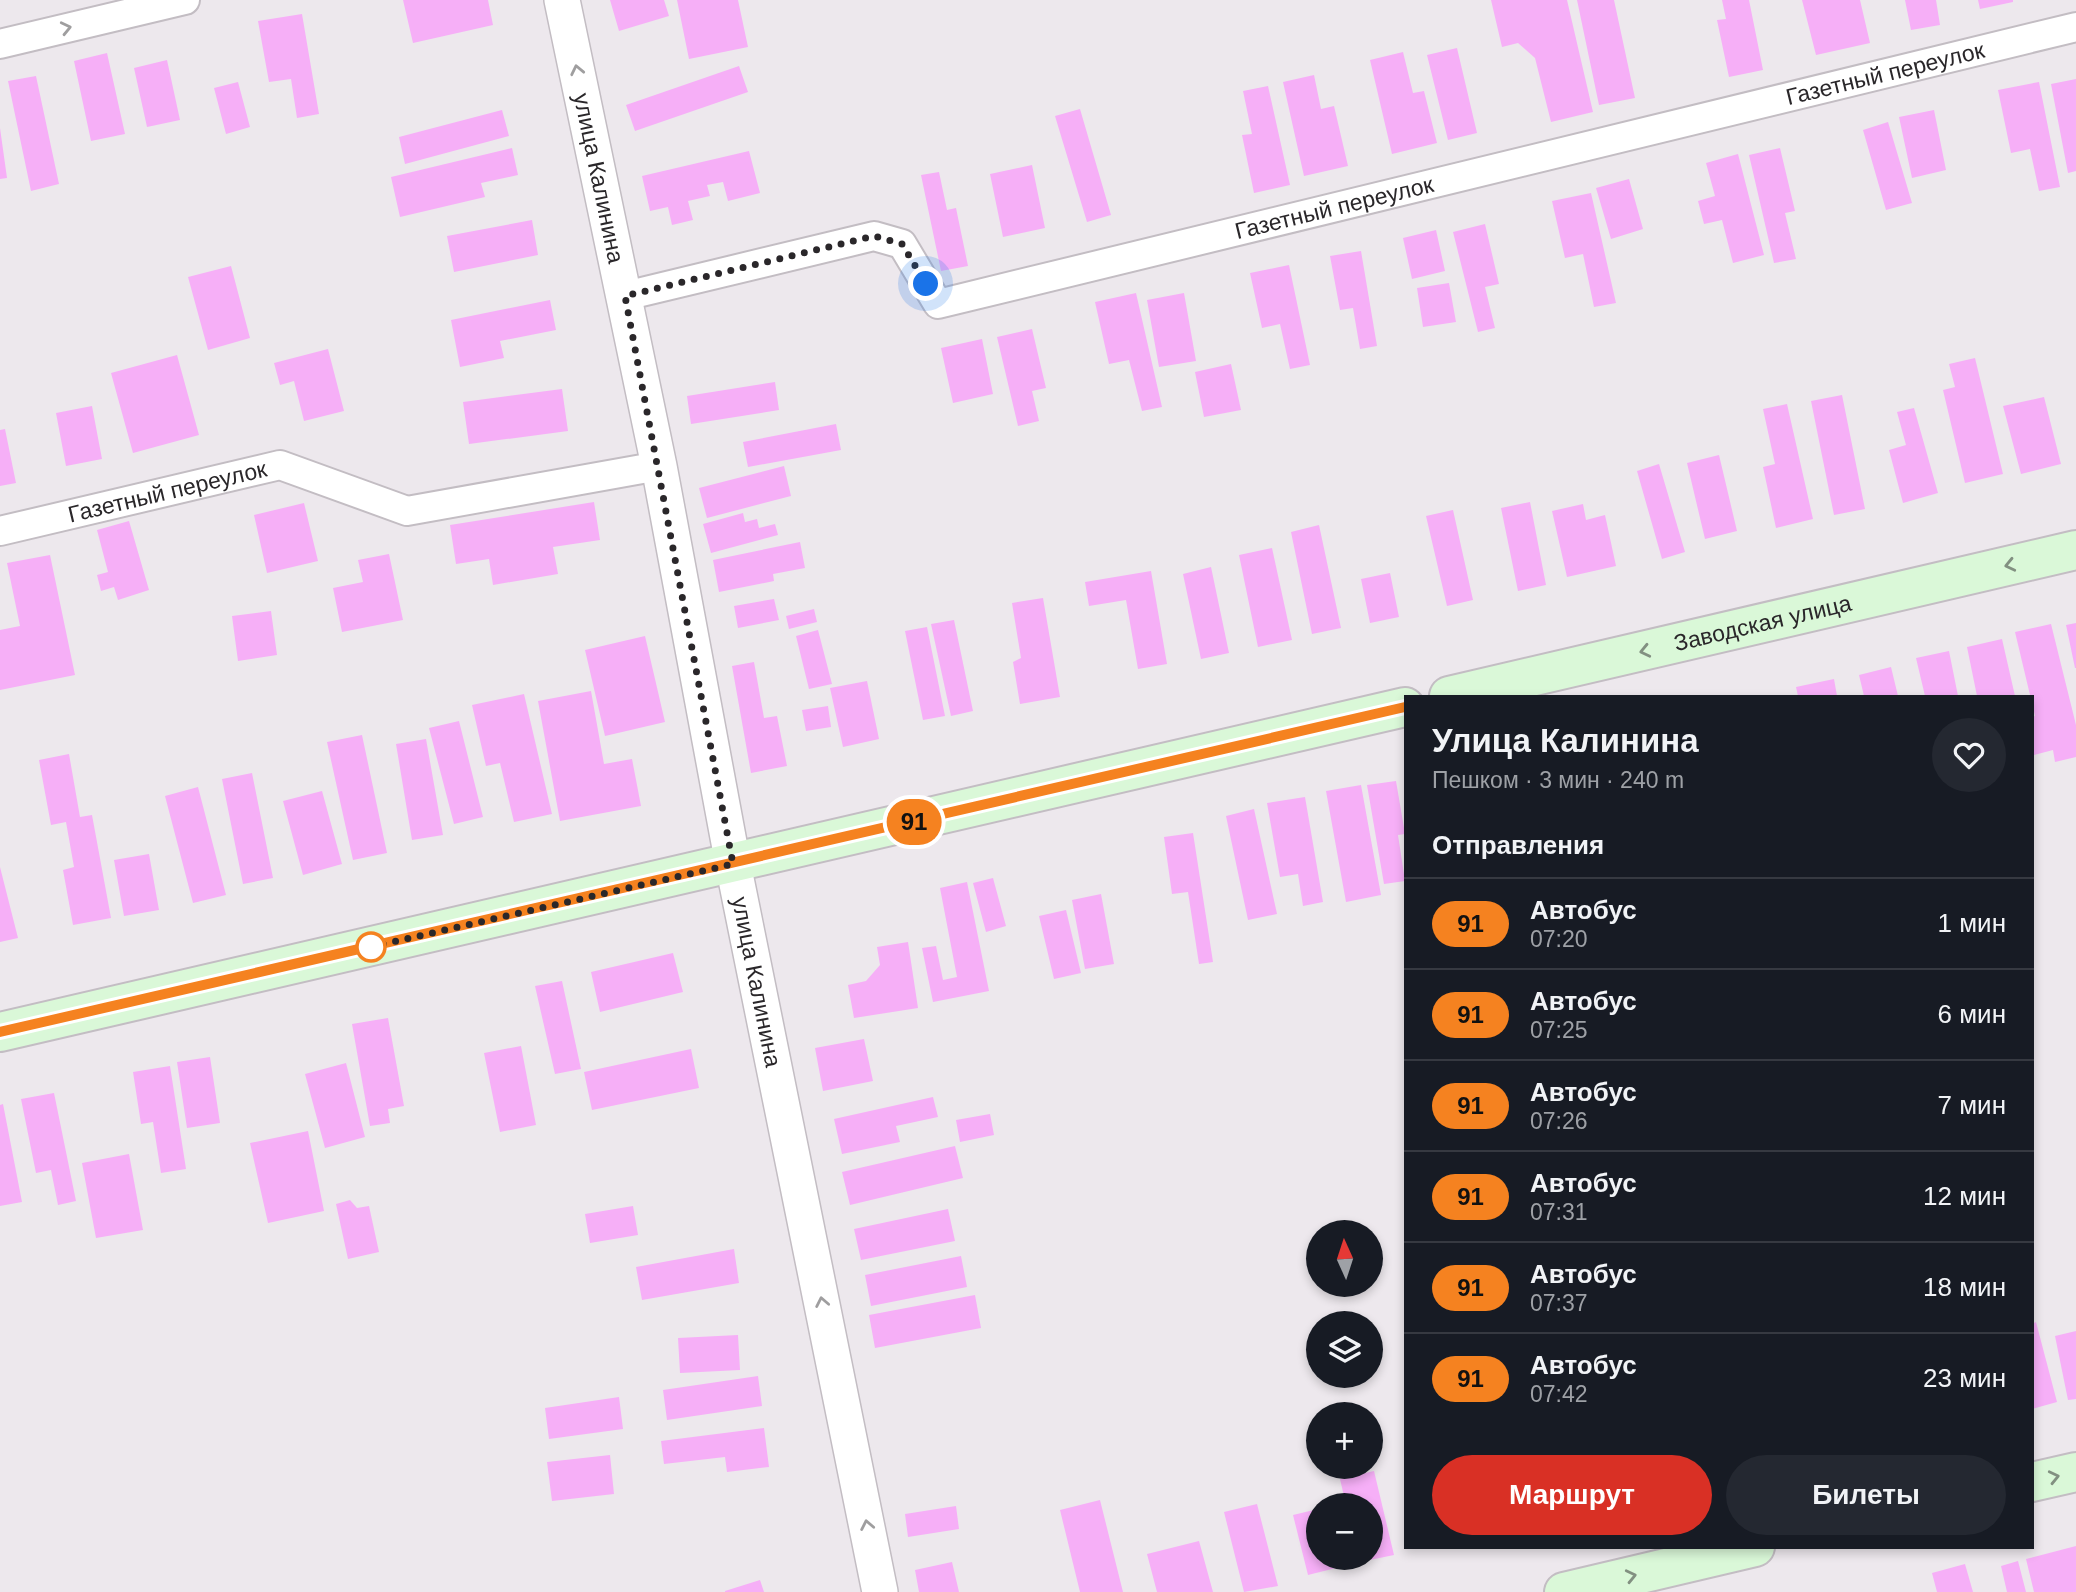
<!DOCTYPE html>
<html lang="ru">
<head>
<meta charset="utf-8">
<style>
	:root { --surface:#171b24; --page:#242831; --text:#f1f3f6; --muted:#9ea1a6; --line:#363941; --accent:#d93025 }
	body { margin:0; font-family:Helvetica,sans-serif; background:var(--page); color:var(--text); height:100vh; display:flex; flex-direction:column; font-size:26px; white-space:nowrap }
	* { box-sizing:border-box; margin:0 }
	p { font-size:23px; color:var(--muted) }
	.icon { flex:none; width:38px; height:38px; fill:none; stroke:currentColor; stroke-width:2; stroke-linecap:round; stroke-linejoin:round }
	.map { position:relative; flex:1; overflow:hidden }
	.details { position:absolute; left:1404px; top:695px; width:630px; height:854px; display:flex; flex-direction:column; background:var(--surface); border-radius:0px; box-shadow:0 4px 10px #0003 }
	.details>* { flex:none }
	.badge { padding:0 14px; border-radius:23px; font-size:24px; line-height:46px }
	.needle { width:46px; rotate:357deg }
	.buttons { position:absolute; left:1306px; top:1220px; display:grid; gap:14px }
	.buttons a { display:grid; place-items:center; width:77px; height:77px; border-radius:50%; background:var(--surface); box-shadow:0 4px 10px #0003; font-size:35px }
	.you { position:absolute; width:35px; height:35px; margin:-18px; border:5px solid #fff; border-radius:50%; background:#1a73e8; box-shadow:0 0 0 10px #1a73e833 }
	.map>.badge { position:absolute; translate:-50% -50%; box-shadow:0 0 0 4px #fff }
	h2 { padding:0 28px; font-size:26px; line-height:63px }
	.round { display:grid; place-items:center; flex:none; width:74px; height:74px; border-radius:37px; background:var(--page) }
	.head { display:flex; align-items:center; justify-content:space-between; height:119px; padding:0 28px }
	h1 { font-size:33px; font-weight:600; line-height:52px }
	.button { display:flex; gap:14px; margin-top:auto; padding:14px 28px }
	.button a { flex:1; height:80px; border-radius:42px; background:var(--accent); color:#fff; font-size:28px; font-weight:600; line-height:80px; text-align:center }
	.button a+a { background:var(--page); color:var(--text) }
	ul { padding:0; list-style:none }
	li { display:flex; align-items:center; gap:21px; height:91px; padding:0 28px; border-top:2px solid var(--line) }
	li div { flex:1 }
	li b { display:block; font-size:26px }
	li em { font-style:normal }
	li .badge { min-width:77px; font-weight:700; text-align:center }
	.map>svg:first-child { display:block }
</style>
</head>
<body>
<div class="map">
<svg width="2076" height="1592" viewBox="0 0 2076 1592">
	<rect width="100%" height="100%" fill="#ede8ed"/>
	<path fill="#f6aff7" d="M403,0H488L493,25L413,43Z
		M610,0H664L669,16L619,31Z
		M677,0H738L748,47L689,59Z
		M1491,0H1567L1593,112L1551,122L1535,58L1518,43L1502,47Z
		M1577,0H1614L1635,98L1599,105Z
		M1722,0H1749L1763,70L1729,77L1717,20L1726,19Z
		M1802,0H1860L1870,43L1816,55Z
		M1905,0H1936L1940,25L1911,30Z
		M1978,0H2013V2L1980,9Z
		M302,14L319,114L297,118L291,79L269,82L258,21Z
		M1457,48L1477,133L1448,140L1427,55Z
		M1403,52L1413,93L1424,91L1437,143L1392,154L1370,60Z
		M107,53L125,134L91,141L74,61Z
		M167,60L180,120L147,127L134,68Z
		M739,66L748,92L635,131L626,105Z
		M1314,75L1321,109L1334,106L1348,166L1304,176L1283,82Z
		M36,76L59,184L31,191L8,81Z
		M2076,79V171L2068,173L2051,84Z
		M238,82L250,127L226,134L214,88Z
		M2039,82L2060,187L2039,191L2030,149L2011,153L1998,90Z
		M1268,86L1290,185L1254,193L1242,135L1252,134L1243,91Z
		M1080,109L1111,215L1087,222L1055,116Z
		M502,110L509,136L405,164L399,137Z
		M1934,110L1946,170L1912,178L1899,117Z
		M1888,122L1912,203L1886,210L1863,130Z
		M0,128L7,178L0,179Z
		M512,148L518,175L481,183L485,197L400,217L391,177Z
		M1780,148L1795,211L1785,213L1796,259L1774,263L1749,155Z
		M749,151L760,193L728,201L723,182L707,185L710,196L688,201L693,220L672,225L668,207L650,211L642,176Z
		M1738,154L1764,255L1733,263L1722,220L1704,224L1698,201L1715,196L1706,163Z
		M1032,165L1045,228L1003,237L990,174Z
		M939,172L947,210L956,208L968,266L941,271L921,175Z
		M1629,179L1643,229L1611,239L1596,188Z
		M1591,193L1616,303L1594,307L1583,254L1565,258L1552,201Z
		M532,220L538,255L454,272L447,236Z
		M1485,224L1499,284L1485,287L1495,328L1478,332L1453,232Z
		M1436,230L1445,271L1412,279L1403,238Z
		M1361,251L1377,346L1360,349L1353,308L1340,310L1330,256Z
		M1289,265L1310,365L1290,369L1280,324L1262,328L1250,273Z
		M231,266L250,338L208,350L188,277Z
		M1449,283L1456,322L1423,327L1417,288Z
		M1136,293L1162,407L1142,411L1129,360L1109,364L1095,302Z
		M1184,293L1196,361L1159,367L1147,300Z
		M550,300L556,330L500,341L504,358L460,367L451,320Z
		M1032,329L1046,388L1032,391L1039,421L1018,426L997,337Z
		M982,339L993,394L953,403L941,348Z
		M328,349L344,411L304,421L294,381L280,385L274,363Z
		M177,355L199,435L133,453L111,373Z
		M1975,358L2003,474L1965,483L1943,390L1955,387L1949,364Z
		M1231,364L1241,410L1204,417L1195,372Z
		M775,382L779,410L691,424L687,396Z
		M562,389L568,431L469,444L463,402Z
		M1842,395L1865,509L1834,515L1811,401Z
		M2044,397L2061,464L2021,474L2003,406Z
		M1787,404L1813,519L1776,528L1763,467L1775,464L1763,409Z
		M92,406L102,459L66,466L56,413Z
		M1914,408L1938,493L1903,503L1889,450L1906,445L1897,412Z
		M836,424L841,450L748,467L743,442Z
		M5,429L16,483L0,486V430Z
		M1719,455L1737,531L1705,539L1687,463Z
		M1659,464L1685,552L1662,559L1637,471Z
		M784,466L791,496L707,518L699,488Z
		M594,502L600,540L553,547L558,574L493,585L489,559L456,564L450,525Z
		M1530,502L1546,585L1518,591L1501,508Z
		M304,503L318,561L267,573L254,515Z
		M1583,504L1586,520L1605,515L1616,566L1567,577L1552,511Z
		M1453,510L1473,600L1447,606L1426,516Z
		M743,513L745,522L757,519L759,528L775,524L778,535L711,553L703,524Z
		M129,521L149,590L118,600L114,587L101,591L97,575L108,572L97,530Z
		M1319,525L1341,628L1312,634L1291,532Z
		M800,542L805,568L773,574L774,581L719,592L713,560Z
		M1272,548L1292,640L1258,647L1239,555Z
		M389,554L403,620L342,632L333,588L363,582L358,560Z
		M50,555L75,675L0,690V630L20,626L7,563Z
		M1211,567L1229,653L1201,659L1183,574Z
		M1151,571L1167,664L1138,669L1126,600L1089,606L1085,582Z
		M1390,573L1399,617L1370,623L1361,579Z
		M1043,598L1060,697L1020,704L1013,662L1021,658L1012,603Z
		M774,599L779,620L738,628L734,606Z
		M814,609L817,622L789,629L786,616Z
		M271,611L277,655L238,661L232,616Z
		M954,620L973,711L951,716L931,624Z
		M2076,623V668H2075L2066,625Z
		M2051,624L2076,725V757L2055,762L2053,750L2034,755L2032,717L2035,716L2015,632Z
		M927,627L945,716L923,720L905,631Z
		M818,630L832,684L809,689L796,636Z
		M645,636L665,722L605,736L585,650Z
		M2002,639L2015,696H1977L1967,647Z
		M1949,651L1958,696H1925L1916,658Z
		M754,662L764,718L777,716L787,766L751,773L732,666Z
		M1891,667L1898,696H1864L1859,675Z
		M1834,679L1837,696H1798L1796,687Z
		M867,681L879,739L843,747L830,688Z
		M591,691L604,764L632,759L641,806L560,821L538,701Z
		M524,694L552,814L514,822L500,763L486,766L472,705Z
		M828,706L831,727L806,731L802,710Z
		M459,721L483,817L454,824L429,728Z
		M362,735L387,853L353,860L327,742Z
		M426,739L443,835L412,840L396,744Z
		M69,754L80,817L92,815L111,918L73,925L63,870L74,867L66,822L51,825L39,760Z
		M252,773L273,878L243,884L222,779Z
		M1396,781L1405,834L1398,835L1405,881L1384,884L1367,785Z
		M1361,785L1381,895L1346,902L1326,791Z
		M198,787L226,895L193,903L165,796Z
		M322,791L342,864L303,875L283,801Z
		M1305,797L1323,902L1303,906L1298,874L1280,877L1267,803Z
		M1254,809L1277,914L1248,920L1226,816Z
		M1193,833L1213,962L1199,964L1188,892L1172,894L1164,837Z
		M149,854L159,910L124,916L114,860Z
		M0,867L18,938L0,942Z
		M993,878L1006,926L986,932L973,883Z
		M967,882L989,991L933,1002L922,948L936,946L943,980L957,977L940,888Z
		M1101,894L1114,964L1085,969L1072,900Z
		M1066,910L1081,973L1054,979L1039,916Z
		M908,942L918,1008L854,1018L848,985L866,981L880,965L877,947Z
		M673,953L683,992L600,1012L591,972Z
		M562,981L581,1069L555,1074L535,986Z
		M388,1018L404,1106L388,1109L390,1123L370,1126L352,1024Z
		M864,1039L873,1081L823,1091L815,1048Z
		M521,1046L536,1125L500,1132L484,1053Z
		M691,1049L699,1088L592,1110L584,1072Z
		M210,1057L220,1123L187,1128L177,1062Z
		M346,1063L365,1137L325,1148L305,1074Z
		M170,1066L186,1169L161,1173L153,1122L141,1124L133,1072Z
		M54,1093L76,1201L58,1205L51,1170L36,1173L21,1099Z
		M933,1097L938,1117L896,1126L900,1142L842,1154L834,1119Z
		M3,1104L22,1202L0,1206V1105Z
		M990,1114L994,1135L960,1142L956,1120Z
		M308,1131L324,1211L268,1223L250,1143Z
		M955,1146L963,1178L850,1205L842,1172Z
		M129,1154L143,1230L96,1238L82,1163Z
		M350,1200L357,1208L369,1206L379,1252L348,1259L336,1204Z
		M633,1206L638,1235L590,1243L585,1214Z
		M948,1209L955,1241L861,1260L854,1229Z
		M734,1249L739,1283L642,1300L636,1267Z
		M961,1256L967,1287L871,1306L865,1275Z
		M975,1295L981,1328L875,1348L869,1315Z
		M2036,1322L2057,1402L2032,1409V1324Z
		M2076,1331V1399L2068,1400L2055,1336Z
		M738,1335L740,1370L680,1373L678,1338Z
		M758,1376L762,1406L667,1420L663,1390Z
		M619,1397L623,1429L549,1439L545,1408Z
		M764,1428L769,1467L727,1472L725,1457L664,1464L661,1441Z
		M610,1455L614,1494L552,1501L547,1462Z
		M1374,1471L1394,1555L1360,1562L1359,1558H1370V1505H1346L1340,1479Z
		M1100,1500L1123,1592H1080L1060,1510Z
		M1257,1504L1278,1586L1244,1592L1224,1512Z
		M956,1506L959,1529L908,1537L905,1514Z
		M1318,1509V1558H1342L1344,1566L1308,1575L1293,1515Z
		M1199,1541L1213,1592H1157L1147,1554Z
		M2076,1546V1592H2034L2026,1559Z
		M2018,1561L2026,1592H2007L2001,1566Z
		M952,1562L959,1592H919L915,1570Z
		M1965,1564L1973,1592H1937L1932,1573Z
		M760,1580L764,1592H725V1591Z"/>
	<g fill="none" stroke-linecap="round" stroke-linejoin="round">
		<g stroke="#c3bdc3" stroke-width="32">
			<g id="minor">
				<path d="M0,44L185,0"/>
				<path id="s1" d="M625,296L874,236L902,244L938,304L2076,27"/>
				<path id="s2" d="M0,531L280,465L407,511L659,466"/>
			</g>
		</g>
		<g stroke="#c3bdc3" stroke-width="38">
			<g id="tertiary">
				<path id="s3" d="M562,0L659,466L733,864L880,1592"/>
			</g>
		</g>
		<g stroke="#c3bdc3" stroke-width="42">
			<g id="secondary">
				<path id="s4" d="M1449,696L2076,550"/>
				<path d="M0,1032L1405,707"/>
				<path d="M2032,1482L2076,1472"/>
				<path d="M1564,1592L1755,1547"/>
			</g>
		</g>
		<use href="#minor" stroke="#fff" stroke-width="28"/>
		<use href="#tertiary" stroke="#fff" stroke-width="35"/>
		<use href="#secondary" stroke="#daf8d8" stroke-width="38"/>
	</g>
	<defs><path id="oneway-chevron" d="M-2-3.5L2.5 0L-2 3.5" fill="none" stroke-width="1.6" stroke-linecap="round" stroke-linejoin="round" transform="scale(1.75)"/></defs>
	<g stroke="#9f9e9f">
		<use href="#oneway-chevron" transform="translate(66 28) rotate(-13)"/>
		<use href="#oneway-chevron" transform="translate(577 70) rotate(-102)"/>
		<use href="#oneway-chevron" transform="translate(822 1302) rotate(-101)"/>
		<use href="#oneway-chevron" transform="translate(867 1525) rotate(-101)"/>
	</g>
	<g stroke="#829081">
		<use href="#oneway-chevron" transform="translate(2010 565) rotate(167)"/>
		<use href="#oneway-chevron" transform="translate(1645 651) rotate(167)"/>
		<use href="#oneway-chevron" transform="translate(2054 1477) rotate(-13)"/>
		<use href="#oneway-chevron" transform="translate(1631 1576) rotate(-13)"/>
	</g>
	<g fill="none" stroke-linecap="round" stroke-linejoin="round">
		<g stroke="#fff" stroke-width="16">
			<path id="line" d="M0,1032L1405,707"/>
		</g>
		<use href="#line" stroke="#f58220" stroke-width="10"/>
		<path stroke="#2a272a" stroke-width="7" stroke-dasharray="0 12.6" d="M371,947L733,864L625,296L874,236L902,244L926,284"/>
	</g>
	<circle fill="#fff" stroke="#f58220" stroke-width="3.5" cx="371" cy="947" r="14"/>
	<g text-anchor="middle" stroke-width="5" stroke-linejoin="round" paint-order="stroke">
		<g font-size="23" fill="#2a272a" stroke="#fbf5fb">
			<text dy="8" stroke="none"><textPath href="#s1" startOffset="1330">Газетный переулок</textPath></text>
			<text dy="8" stroke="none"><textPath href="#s3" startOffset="182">улица Калинина</textPath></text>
			<text dy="8" stroke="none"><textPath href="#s1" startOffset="763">Газетный переулок</textPath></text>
			<text dy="8" stroke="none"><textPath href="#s2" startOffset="172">Газетный переулок</textPath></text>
			<text dy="8" stroke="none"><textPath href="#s4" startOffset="322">Заводская улица</textPath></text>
			<text dy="8" stroke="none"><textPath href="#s3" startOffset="1001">улица Калинина</textPath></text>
		</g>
	</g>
</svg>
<div class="buttons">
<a><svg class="needle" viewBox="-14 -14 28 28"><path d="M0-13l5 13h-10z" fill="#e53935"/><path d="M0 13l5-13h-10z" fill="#9ea1a6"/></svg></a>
<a><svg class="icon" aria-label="layers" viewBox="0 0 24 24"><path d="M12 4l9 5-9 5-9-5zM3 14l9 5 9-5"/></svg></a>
<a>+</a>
<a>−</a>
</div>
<div class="you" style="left:926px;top:284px"></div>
<b class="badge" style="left:914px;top:822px;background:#f58220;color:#111">91</b>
<section class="details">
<div class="head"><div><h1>Улица Калинина</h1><p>Пешком · 3 мин · 240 m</p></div><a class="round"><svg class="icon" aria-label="heart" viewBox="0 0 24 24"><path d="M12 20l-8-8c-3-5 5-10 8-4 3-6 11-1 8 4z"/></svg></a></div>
<h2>Отправления</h2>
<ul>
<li><span class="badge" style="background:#f58220;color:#111">91</span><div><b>Автобус</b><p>07:20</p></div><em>1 мин</em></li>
<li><span class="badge" style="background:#f58220;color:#111">91</span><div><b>Автобус</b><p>07:25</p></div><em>6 мин</em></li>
<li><span class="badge" style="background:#f58220;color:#111">91</span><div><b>Автобус</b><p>07:26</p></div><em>7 мин</em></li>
<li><span class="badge" style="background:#f58220;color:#111">91</span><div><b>Автобус</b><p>07:31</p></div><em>12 мин</em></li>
<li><span class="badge" style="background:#f58220;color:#111">91</span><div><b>Автобус</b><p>07:37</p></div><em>18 мин</em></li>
<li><span class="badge" style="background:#f58220;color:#111">91</span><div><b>Автобус</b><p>07:42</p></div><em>23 мин</em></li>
</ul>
<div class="button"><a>Маршрут</a><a>Билеты</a></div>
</section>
</div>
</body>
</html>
